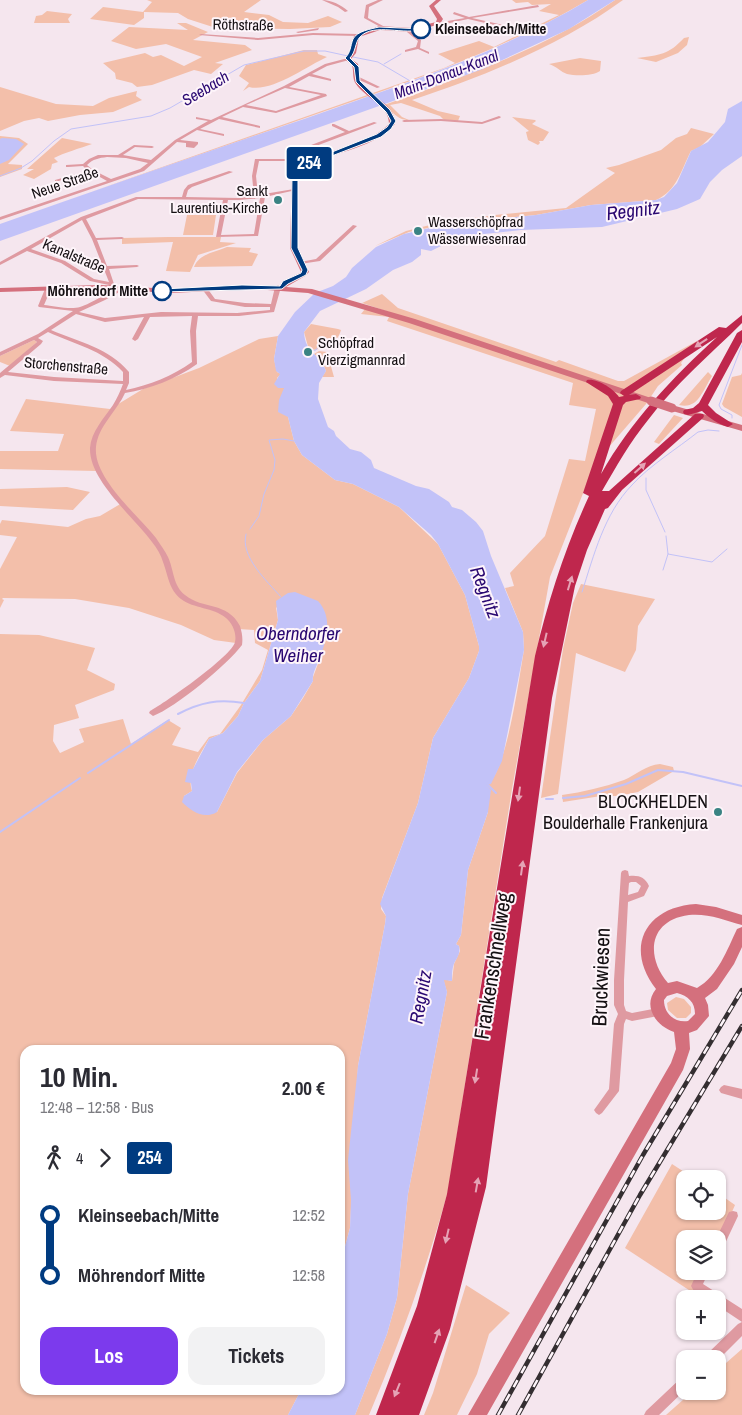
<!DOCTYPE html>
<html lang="de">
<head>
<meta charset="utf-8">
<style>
	:root { --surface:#fff; --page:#f2f2f3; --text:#2b2b33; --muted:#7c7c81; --accent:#7c3aed }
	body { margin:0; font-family:"Archivo Narrow",sans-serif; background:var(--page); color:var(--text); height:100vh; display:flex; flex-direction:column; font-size:19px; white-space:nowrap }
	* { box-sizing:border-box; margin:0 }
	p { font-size:16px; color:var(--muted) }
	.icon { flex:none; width:28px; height:28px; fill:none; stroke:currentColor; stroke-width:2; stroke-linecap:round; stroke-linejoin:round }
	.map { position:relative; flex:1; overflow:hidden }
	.panel { position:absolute; left:20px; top:1045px; width:325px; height:350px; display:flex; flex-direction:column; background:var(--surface); border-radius:15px; box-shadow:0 1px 4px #0004 }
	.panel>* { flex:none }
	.badge { padding:0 10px; border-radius:4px; font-size:18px; line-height:32px }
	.fabs { position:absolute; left:676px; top:1170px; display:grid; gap:10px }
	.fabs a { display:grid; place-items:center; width:50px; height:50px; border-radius:10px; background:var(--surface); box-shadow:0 1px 4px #0004; font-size:25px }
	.map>.badge { position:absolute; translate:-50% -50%; box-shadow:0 0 0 2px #fff }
	.legs { display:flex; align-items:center; gap:8px; height:55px; padding:0 20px; font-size:16px }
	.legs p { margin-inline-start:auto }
	.head { display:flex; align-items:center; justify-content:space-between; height:85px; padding:0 20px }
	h1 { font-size:28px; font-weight:800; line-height:38px }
	.primary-button { display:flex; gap:10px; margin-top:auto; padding:10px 20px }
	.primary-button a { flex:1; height:58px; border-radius:15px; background:var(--accent); color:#fff; font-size:20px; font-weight:800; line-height:58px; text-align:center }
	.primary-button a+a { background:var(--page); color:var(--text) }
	ul { padding:0 20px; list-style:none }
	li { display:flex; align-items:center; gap:18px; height:60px; font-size:19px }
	li i { display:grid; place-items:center; width:8px; height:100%; margin:0 6px; background:currentColor }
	li i::after { content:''; width:12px; height:12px; margin:-6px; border:4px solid; border-radius:50%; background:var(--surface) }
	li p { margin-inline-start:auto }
	li:first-child i { background:linear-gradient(#0000 50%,currentColor 0) }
	li:last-child i { background:linear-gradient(currentColor 50%,#0000 0) }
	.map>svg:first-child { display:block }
</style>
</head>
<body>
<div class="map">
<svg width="742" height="1415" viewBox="0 0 742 1415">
	<rect width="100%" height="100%" fill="#f5e6ee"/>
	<path fill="#f3bfaa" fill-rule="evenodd" d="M147,0H261L244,12L269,15L283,22L308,23L328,16L342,22L330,27L290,29L216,28L188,19L178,13L144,12V18L134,25L90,19L103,7L143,12L152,2Z
		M512,0H588C507,48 419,79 331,109C251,137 171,165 91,192L444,68L455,63L438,54L479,41L494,47L559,15L539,11L551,4L532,5L528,2L516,3Z
		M615,0H623C563,44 483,77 412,100L438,111L460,116L458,121H445L440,116L401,103L390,105L402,117L409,120C396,120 393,111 384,105C463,76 546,49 615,0Z
		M47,11L72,14L68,19L70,23H34L36,16L42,15Z
		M177,23H186L208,32L193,40L245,45L252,50L215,63L223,64L211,74L194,70L152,85L137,87L132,83L116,79L115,73L103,63L145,53L153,57L161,55L184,66L202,57L166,44L136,49L111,41L129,27L188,30Z
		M689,37L687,45L678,53L656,62L637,58C660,55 668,55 684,38Z
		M304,50H317L318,54L327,57C307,66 271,93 249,87L243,91L249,83L239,76L246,65Z
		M580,58L601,61L600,71C593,76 576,76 567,74C561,72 556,66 549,64Z
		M0,87L56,104L93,106L109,98L137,91L136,96L142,100L113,112L80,115L48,121L39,118L24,121L0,131Z
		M512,117L535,120L536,121L532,124L549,132L543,141H539L540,143L538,145L528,140L526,132L529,131Z
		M691,128L714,134L700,147L691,151C681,170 677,191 656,200L591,205L536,215L451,223L409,232L375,246L406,231L438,223L495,215L566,208L615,173L606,168L619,165L661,150L676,138L687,134Z
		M0,136L19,138L28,144L8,164L22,165V169L0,177Z
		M62,138L92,144C81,148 63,153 54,158L58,162L52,164L51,169L34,179L23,175L34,169H27Z
		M187,215H216L213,235H183Z
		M168,237H221L220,242L236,243L198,255L190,272L166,271L173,242L122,244V238Z
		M227,247L251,248L249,252L258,254L252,266L194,267C199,254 215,252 227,247Z
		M382,294L398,308L556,362L559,360L618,381H624L697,341L681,363L682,365L658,386L646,404L595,463L550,577L512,789L448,1191C427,1267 400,1342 369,1415H355L387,1334L397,1298L408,1194L447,992L443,979L452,981L454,964L460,951L459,946L456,944L461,935L468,870L488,812L487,785C507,771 519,678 524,650L523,632L505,588L514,586L510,573L545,536L569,459L585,461L596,409L569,405L573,383L387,321L389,317L361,314L365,309L455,334L362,303Z
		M311,324L338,329L341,330C337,345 322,350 309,350L304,332Z
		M278,336L274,359L277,372L281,374L277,378L281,388H285L288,417L294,441L302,455L335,480L353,484L399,507L438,544L465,595L479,646V651L469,678L433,738L418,803L382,898L381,909L386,916L385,924L358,1066L350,1228L340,1265V1050H25V1390H301L288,1415H0V634L39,635L95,648L87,670L115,684L114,690L75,705L79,718L54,725L53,741L60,753L84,742L79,729L123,719L131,744L168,720L181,728L172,745L198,752L209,737L220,734L241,705L262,670L268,650L255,643L254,630L238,629L236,643L214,640L181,625L129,608L75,599L3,598L2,599L4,600L0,608V569L17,537L0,535V524L2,520L68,527L86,519L100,516L122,503L97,471L0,469V451H58L64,434L10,431L26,399L110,409L143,389L199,368L259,339ZM276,607L322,653L313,677V681L303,698L291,716L263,740L237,773L217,812L184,796L192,791C186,774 201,753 209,739L223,733L238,716L244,703L260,681L278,620Z
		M34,340L37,342L10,366L0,362V356Z
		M319,351L327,352L334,377H322L326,371C323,363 320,359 314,354Z
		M708,372L712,376C703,390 698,410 679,405Z
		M742,373V417L724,407L722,404L732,377L741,375Z
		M674,415L683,418L659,444L654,442Z
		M67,487L90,492L73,510L0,506V489Z
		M581,584L655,599L638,626L636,650L625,672L576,653L558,794L541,798L563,649L573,603Z
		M660,764L673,767L674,771L638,792L618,796H601L563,802L562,795C583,792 604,787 624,780C636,775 646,765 660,764Z
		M676,997L684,999L691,1007V1013L686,1018H677L668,1010L667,1003Z
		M672,1164L695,1179H685V1211H718V1193L735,1205L718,1244V1239H685V1271H705L695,1294L625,1248Z
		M466,1285L510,1313L489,1334L477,1374L457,1415H424L433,1393Z
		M742,1349V1415H666L693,1391H718V1370Z"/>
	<path fill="#c2c2f8" d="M588,0H615L569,29L483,69L0,241V224C102,188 204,153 307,118C403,84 500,53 588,0Z
		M742,101V156L722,170L710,182L700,199L677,209L602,227L521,230L475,235L449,242L431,251L421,249V255L412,262L393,270L366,289L320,311L304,332C305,354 320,353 326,371L319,383L318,399L328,427L334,431L336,436L350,449L361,452L371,460L374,468L416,486L429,489L449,502L452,507L462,510L476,522L483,531L491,556L523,632L524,650L502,761L491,784L487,785L491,790L488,812L468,870L461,935L456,944L459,946C461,956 455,959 453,967C452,971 452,976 452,981L444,980L447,992L408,1194L397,1298L387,1334L355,1415H288L301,1390H340V1265L350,1228L351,1200L348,1160L358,1066L385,924L386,916L380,904L418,803L433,738L469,678L479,651V646L465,595L438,544L431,535L399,507L353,484L335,480L302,455L294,441L288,417L278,412L279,400L284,388H278L274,384L280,374L276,371L274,359L278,336L295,312L315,293L333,286L346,277L352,268L376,247L404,234L451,223L536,215L591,205L656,200L664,197L677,183L691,151L708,142L725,122L728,109Z
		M2,138L16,139L24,144L9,160L0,164V139Z
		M295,592L318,601C334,618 326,643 318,662C316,668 312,674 313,681L291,716L263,740L237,772L217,812C204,820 191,811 182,802L184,796L192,791L191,783L185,782L188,769H193L209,739L223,733L238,716L244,703L260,681L278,620L276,601L288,593Z"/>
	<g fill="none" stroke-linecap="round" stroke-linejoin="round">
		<path stroke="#c2c2f8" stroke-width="1" d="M353,57L378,62L412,82
			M384,64L401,54
			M0,176L21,168L32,161L54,141L71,129L151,116L170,108L244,65L304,51H325L348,56
			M309,351L316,350L320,344
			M732,418V415L721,409L719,405L742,345
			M646,478V490L665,532
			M250,529L259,516L264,494L274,470L275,460L269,440L283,439L294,441
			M246,534C240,557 267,581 281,597
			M666,536L668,554L712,562L727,549
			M663,570L668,554
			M582,592C594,555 604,514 632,485C649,466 678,448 698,432L708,430L719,431"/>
		<path stroke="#c2c2f8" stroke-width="2" d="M178,714C201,702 218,699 244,703
			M88,773L169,720
			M487,784L496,793
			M563,798L585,796L626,784L658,770L683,772L742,786
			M546,799H553
			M0,832L80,778"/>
		<path fill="#df9aa1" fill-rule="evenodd" d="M322,0C332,0 341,5 348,11L345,12L338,7Z
			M378,0H383L369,7L368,18L385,27L384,29L364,18L366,5Z
			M538,5L539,7L472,18L525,30L524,32L468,19L445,24L436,23L465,18L453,14L454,12L469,17Z
			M319,28L318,30L298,33L296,32Z
			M407,30H409L421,40L420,48L429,52V54L418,49L405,52V50L416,47L418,41L407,32Z
			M313,33L358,34L360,35L358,36L313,35L258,40L199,35L201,34L258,38Z
			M348,58L349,60L327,66L312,74L331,79V81L309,76L289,87L326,94L327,96L276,113L243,107L222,117L260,126V128L219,119L200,129L224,134V136L197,130L180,140L198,142V144L194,148L186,147V143L177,142L144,171L0,220V217L107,181L91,172L55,182V180L88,171L83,166L68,167H66V165L83,164L89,159L98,155H118L134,145L152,146L154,147L152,148L135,147L123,155L151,160L175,140L208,121L196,119V117L211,120L284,86L325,64ZM285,88L321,95L276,111L246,105ZM107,157L126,158L148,163L140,169L111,179L93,170L87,165C93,159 99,158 107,157Z
			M355,76H357L380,87L377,88L355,78Z
			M499,116L501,117L500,118L482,124L441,121L404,122L402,121L404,120L441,119L482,122Z
			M374,122L377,123L308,149L297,160L298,162L307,164V166L294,164L293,161H259L256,176L258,195L294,189L296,190L265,197L258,236L216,237L223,200L138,199L86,219L96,238L122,237L124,238L122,239L97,240L107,266L137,265L139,266L137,267L109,269L114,284L112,289L107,288L109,285L90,281L61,263L27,251L0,265V262L81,217L136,197H182L184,190L188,185L229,171L233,172L192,187L188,190L186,197L239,198L254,196L252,176L255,159H294L306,147L345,132L332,126V124H334L349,131ZM260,198L254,234L221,235L228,200H239ZM82,220L92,239L109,282L94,279L65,261L31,249Z
			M353,225L357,226L320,261L300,264V262L316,259Z
			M278,285L281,287L274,312L239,316H198L196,331L197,364C176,379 150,389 125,393C117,411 98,426 96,447C93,478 138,515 156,538C160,544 165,551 168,557C174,570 173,586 185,595C203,610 227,601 240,626C242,633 243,638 242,645C228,664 175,708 153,716L149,713L150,711C165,703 232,656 235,642C237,633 232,623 226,618C213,607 194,609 181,599C169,590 168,575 163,562C161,555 157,548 152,542C134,517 89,481 90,448C91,432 104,418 113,405C117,398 120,392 123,384L54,381L5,375L0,378V373L37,342L34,340L0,356V352L38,334L73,311L39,307L38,306L45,289L48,287L51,289L44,305C53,306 71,310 80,307C91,304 114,288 123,288V290L105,300L79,312L105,318L161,312L237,313L270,310V307H245L211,301L202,289L207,288L215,299L245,303L271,304L275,287ZM76,314L105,322L144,317L132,339L135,341L138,339L150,317L192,316L190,331L192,362C173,376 149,385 126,390L129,383V372C109,348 79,342 51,330ZM48,332C74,344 103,350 123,372V381L54,377L8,372L41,344L43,341L38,338Z
			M625,870L628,871L629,876C639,875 645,877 649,886L644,896L628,902L624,980V1005L626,1011L632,1013L658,1008L661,1009L663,1012L661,1015L658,1016L632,1021L626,1019L624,1024L619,1091L602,1113L599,1115L596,1113L594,1110L609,1089L614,1024L618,1014L614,1005V980L621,873L622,871ZM631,882H636L641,886L638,892L628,895L629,883Z
			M724,1085L742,1089V1099L721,1093L719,1090L721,1087Z
			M733,1211L737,1212L738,1216L722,1250L718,1251V1239H716L729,1212Z
			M698,1271H709L703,1284L742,1309V1322L718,1306V1299C707,1299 696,1297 691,1286Z
			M742,1322V1336L718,1360L704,1359L706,1355L738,1324Z
			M685,1376V1390L659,1415H644L646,1411L681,1378Z"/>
		<path fill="#d4707d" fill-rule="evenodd" d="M436,0H441L434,6L443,19L440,24L412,32L380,30L359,37L356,53L351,59L358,64C359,71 358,78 362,84C372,99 395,103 395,124C370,153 326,149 298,175V248L309,272L305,276L286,287L312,289L415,319L654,399V403H648L409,323L308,293L254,289L171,293L100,289L0,292V288L100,285L171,289L254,285L279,287L284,281L300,273L301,272L290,248L292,175C318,146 362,151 389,124C389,104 366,99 356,84C352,79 354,71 352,65L345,59L350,53L354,36L379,26L412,28L436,22L437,19L429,6Z
			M672,405L742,425V431L669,410L668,408Z
			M696,904L716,907L742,915V925C725,920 707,913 689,915C649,920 645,956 668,983L677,981L697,988C718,976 727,950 737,929L742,927V947L734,964L717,989L705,998L708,1005L709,1016L697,1030L689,1033L690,1049L683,1070L487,1415H468L671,1063L676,1049L674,1032C656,1026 642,1006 656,989C624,948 645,907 696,904ZM677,993C688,996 695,1002 695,1014L688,1021C675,1023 664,1014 664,1000L667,996Z"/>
		<path fill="#bf274d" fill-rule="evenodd" d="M742,315V323C710,355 675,384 648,420C630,442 616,467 602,491H609L695,414H703L704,416L703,418L622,490L608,508L605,509L587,550L575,586L552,698L486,1187L450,1329L419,1415H376L417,1306L447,1194L535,656C548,601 565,548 589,496L583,493L613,404L608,396L586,382L587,380C597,378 614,389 619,397L624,396L620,393L621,391L719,327L726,328ZM717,337C672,378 631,421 601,474L623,405L626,402L640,399L641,397L636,394L629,395Z
			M742,330V342L708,405L716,413L733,424L728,427C718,424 709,418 702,411L688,415L684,414L683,412L684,410L693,408L699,403L737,333Z"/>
		<g stroke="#342e31" stroke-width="4.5">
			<path id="rail" d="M498,1415L643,1155L742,990
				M518,1415L640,1195L742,1026"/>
		</g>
		<use href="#rail" stroke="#fef5fa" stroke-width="2.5" stroke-dasharray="8" stroke-linecap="butt"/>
		<path stroke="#d4707d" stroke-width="9" d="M651,401L672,408"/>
	</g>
	<defs><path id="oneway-solid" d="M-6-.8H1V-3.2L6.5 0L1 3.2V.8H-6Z" transform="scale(1.25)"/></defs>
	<g fill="#e5a3b5">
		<use href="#oneway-solid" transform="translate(701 343) rotate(146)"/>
		<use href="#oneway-solid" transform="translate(640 468) rotate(-42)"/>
		<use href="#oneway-solid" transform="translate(570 583) rotate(-73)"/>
		<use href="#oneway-solid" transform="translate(545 640) rotate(103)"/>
		<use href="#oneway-solid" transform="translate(519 794) rotate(98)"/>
		<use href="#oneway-solid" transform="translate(522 868) rotate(-82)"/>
		<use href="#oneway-solid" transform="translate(476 1076) rotate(99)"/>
		<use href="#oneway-solid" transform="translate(477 1185) rotate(-80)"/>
		<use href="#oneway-solid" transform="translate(447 1236) rotate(103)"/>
		<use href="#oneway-solid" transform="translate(437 1336) rotate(-71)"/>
		<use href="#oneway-solid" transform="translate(397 1390) rotate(112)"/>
	</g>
	<path fill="#003b80" stroke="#fff" d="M379,27L423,29C405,36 374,22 360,37C355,42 356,52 350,58L359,67L360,81L390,110L396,121L391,129L381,137L311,164L298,175V248L308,270L306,275L288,284L282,289L160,292V289H162L242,285L280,286L283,281L301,273L302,270L291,248L292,175L307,162L377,134L387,127L391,121L386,112L356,82L354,67L345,58C351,52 350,47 353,39C357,31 371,29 379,27Z"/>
	<g fill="#fff" stroke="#003b80" stroke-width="2.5">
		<circle cx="421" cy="29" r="9"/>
		<circle cx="162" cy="291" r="9"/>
	</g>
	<g fill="#3a8383" stroke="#fef5fa" stroke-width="2">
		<circle cx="278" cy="200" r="5"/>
		<circle cx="418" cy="231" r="5"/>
		<circle cx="308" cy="352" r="5"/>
		<circle cx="718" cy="812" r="5"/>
	</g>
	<g text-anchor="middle" stroke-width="4" stroke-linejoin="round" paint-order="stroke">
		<g font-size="15" fill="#140f12" stroke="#fef5fa">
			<text transform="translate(243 25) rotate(1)" y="5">Röthstraße</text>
			<text transform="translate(65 183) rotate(-19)" y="5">Neue Straße</text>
			<text transform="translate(74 256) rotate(23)" y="5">Kanalstraße</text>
			<text transform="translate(66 366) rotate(5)" y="5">Storchenstraße</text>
		</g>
		<g font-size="15" font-weight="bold" fill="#140f12" stroke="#fef5fa" text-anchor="start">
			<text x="435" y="34">Kleinseebach/Mitte</text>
			<text x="148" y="296" text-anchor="end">Möhrendorf Mitte</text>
		</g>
		<g font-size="15" fill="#140f12" stroke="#fef5fa" text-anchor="start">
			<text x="268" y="196" text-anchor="end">Sankt<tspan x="268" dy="17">Laurentius-Kirche</tspan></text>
			<text x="428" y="227">Wasserschöpfrad<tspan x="428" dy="17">Wässerwiesenrad</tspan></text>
			<text x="318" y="348">Schöpfrad<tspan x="318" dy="17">Vierzigmannrad</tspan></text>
		</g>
		<g font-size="16" font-style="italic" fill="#290771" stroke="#fef5fa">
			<text transform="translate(446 74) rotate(-21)" y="6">Main-Donau-Kanal</text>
			<text transform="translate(205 88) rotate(-31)" y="6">Seebach</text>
		</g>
		<g font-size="18" fill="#140f12" stroke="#fef5fa" text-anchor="end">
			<text x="708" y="808">BLOCKHELDEN<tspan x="708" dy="21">Boulderhalle Frankenjura</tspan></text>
		</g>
		<g font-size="19" font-style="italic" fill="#290771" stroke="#fef5fa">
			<text transform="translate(633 210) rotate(-7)" y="7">Regnitz</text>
			<text transform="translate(486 592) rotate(69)" y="7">Regnitz</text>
			<text x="298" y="640">Oberndorfer<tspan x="298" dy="22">Weiher</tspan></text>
			<text transform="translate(420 997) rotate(-80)" y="7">Regnitz</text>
		</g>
		<g font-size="21" fill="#140f12" stroke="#fef5fa">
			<text transform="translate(493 966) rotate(-81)" y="7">Frankenschnellweg</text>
			<text transform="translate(601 977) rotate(-88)" y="7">Bruckwiesen</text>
		</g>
	</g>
</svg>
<div class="fabs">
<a><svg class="icon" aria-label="locate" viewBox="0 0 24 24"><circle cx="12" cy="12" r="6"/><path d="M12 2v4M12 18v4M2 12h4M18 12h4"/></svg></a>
<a><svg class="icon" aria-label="layers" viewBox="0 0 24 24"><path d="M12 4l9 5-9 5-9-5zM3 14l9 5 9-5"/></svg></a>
<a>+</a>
<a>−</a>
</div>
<b class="badge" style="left:309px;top:163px;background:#003b80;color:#fff">254</b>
<section class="panel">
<div class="head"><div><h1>10 Min.</h1><p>12:48 – 12:58 · Bus</p></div><b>2.00 €</b></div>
<div class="legs"><svg class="icon" aria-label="walk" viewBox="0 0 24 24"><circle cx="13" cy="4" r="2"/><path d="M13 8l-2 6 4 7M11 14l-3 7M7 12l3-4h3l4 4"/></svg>4<svg class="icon" aria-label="forward" viewBox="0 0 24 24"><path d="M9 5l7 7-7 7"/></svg><b class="badge" style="background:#003b80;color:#fff">254</b></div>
<ul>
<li><i style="color:#003b80"></i><b>Kleinseebach/Mitte</b><p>12:52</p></li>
<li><i style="color:#003b80"></i><b>Möhrendorf Mitte</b><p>12:58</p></li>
</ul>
<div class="primary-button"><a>Los</a><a>Tickets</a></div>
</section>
</div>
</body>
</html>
